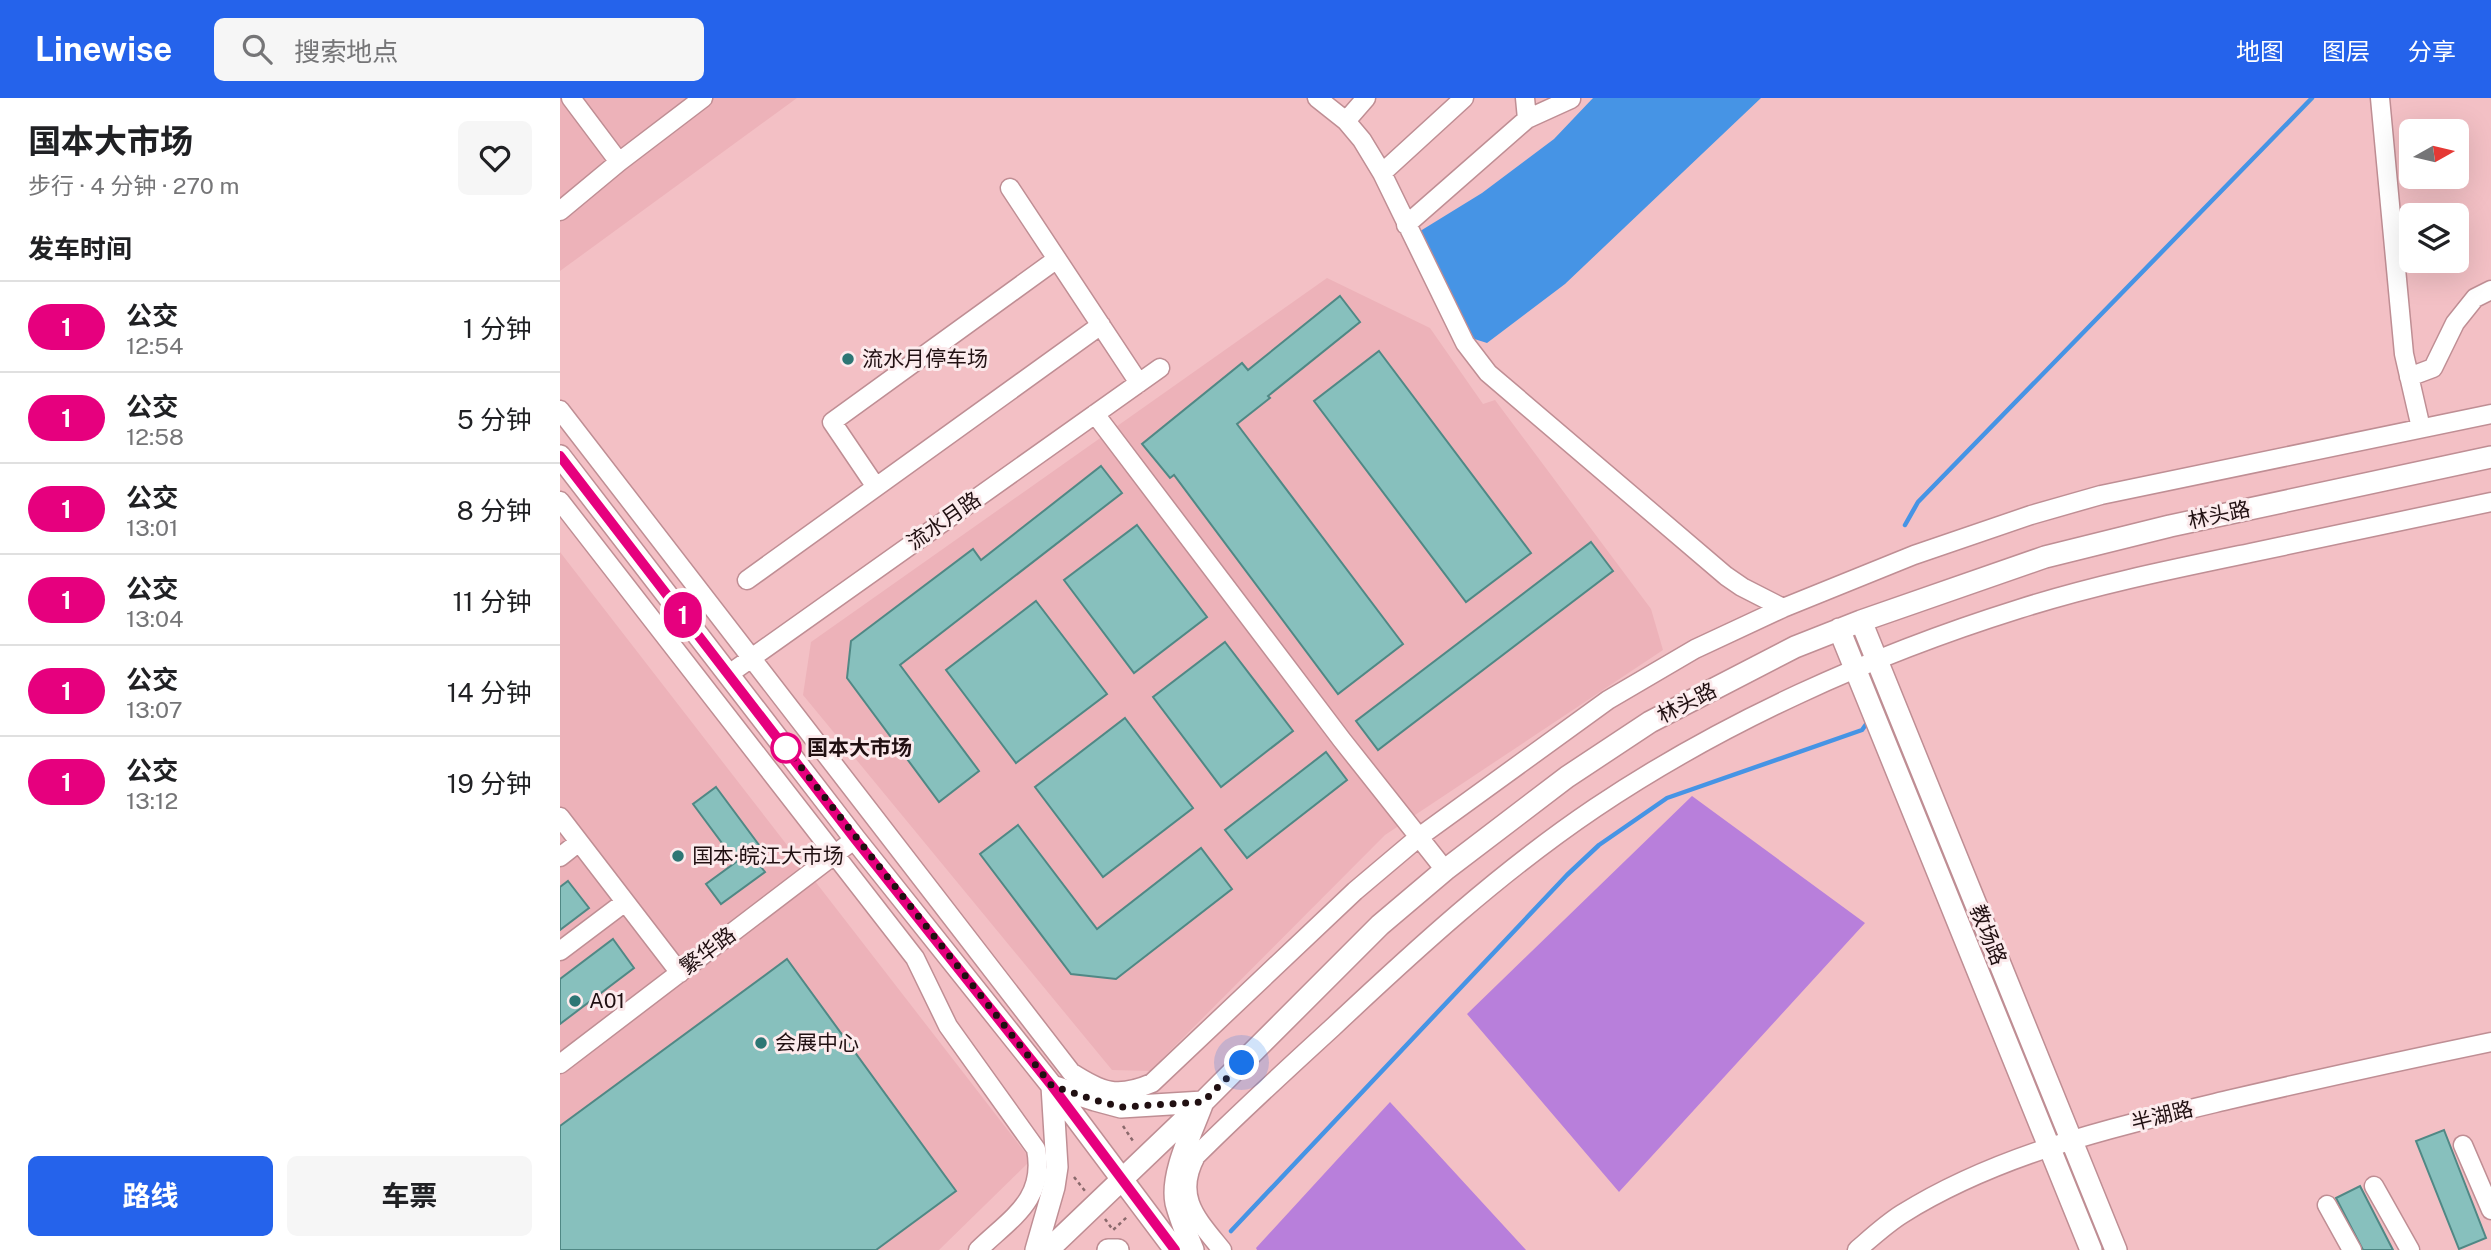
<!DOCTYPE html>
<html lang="zh">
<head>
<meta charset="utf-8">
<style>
	:root { --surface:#fff; --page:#f6f6f6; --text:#202124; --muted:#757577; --line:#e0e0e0; --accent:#2563eb }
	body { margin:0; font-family:"Public Sans","Noto Sans SC",sans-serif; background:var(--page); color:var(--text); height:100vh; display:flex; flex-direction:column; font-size:26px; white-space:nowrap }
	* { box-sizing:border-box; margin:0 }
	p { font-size:23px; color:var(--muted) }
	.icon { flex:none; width:38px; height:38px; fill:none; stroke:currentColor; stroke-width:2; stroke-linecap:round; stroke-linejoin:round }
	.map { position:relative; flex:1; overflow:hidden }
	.side { display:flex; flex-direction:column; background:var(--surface); width:560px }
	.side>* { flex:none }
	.badge { padding:0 14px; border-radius:23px; font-size:24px; line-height:46px }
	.needle { width:46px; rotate:82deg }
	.controls { position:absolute; left:1839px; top:21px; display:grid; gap:14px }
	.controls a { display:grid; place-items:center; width:70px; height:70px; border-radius:10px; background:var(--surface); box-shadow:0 7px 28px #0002; font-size:35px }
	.you { position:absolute; width:35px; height:35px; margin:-18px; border:5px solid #fff; border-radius:50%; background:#1a73e8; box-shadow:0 0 0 10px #1a73e833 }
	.map>.badge { position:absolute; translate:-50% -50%; box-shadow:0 0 0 4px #fff }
	h2 { padding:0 28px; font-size:26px; line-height:63px }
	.round { display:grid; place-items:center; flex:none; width:74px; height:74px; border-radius:10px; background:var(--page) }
	.overview { display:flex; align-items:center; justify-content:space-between; height:119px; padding:0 28px }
	h1 { font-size:33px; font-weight:700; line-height:52px }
	.cta { display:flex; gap:14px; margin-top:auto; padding:14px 28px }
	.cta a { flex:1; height:80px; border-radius:10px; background:var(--accent); color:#fff; font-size:28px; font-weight:700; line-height:80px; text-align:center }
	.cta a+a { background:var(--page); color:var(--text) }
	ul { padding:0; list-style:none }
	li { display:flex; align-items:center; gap:21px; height:91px; padding:0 28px; border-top:2px solid var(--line) }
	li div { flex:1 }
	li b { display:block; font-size:26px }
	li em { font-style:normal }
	li .badge { min-width:77px; font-weight:700; text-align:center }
	header { display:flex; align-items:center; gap:42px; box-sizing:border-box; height:98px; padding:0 35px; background:var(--accent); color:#fff }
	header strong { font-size:33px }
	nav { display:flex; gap:38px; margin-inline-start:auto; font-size:24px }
	.search { width:490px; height:63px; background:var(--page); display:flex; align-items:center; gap:18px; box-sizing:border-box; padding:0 24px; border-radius:10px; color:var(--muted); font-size:26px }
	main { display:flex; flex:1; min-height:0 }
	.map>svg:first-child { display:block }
</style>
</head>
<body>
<header>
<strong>Linewise</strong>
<div class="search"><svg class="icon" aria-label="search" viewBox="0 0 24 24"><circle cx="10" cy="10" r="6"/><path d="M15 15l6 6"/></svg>搜索地点</div>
<nav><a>地图</a><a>图层</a><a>分享</a></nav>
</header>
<main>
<section class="side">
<div class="overview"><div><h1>国本大市场</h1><p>步行 · 4 分钟 · 270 m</p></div><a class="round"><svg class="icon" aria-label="heart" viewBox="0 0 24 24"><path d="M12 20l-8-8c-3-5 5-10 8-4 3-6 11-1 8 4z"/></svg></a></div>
<h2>发车时间</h2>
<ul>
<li><span class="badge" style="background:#e6007e;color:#fff">1</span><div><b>公交</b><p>12:54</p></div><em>1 分钟</em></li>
<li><span class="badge" style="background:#e6007e;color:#fff">1</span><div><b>公交</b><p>12:58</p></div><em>5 分钟</em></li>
<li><span class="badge" style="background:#e6007e;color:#fff">1</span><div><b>公交</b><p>13:01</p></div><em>8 分钟</em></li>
<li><span class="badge" style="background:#e6007e;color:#fff">1</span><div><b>公交</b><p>13:04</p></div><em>11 分钟</em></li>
<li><span class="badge" style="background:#e6007e;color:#fff">1</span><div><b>公交</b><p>13:07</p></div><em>14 分钟</em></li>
<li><span class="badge" style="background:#e6007e;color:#fff">1</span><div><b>公交</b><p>13:12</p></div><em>19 分钟</em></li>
</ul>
<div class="cta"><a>路线</a><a>车票</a></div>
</section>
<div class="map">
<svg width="1931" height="1152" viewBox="0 0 1931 1152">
	<rect width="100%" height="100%" fill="#f3c0c5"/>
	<path fill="#edb2b9" d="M0,0H237L0,173Z
		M767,180L870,230L923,306L935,302L1091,511L1103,552L825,737L590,973L552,972L243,597L251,544Z
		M0,454L471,1062L379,1152H0Z"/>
	<path fill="#b87fdb" d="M1132,698L1305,825L1059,1094L907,916Z
		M830,1004L966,1152H697L696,1150Z"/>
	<path fill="#4694e5" d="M1033,0H1201L1005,186L927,245L905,238L857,135L922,95L994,41Z"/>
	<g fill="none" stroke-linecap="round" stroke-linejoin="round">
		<path stroke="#4694e5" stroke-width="4.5" d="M1345,427L1358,404L1752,0
			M671,1133L1007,777L1039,747L1107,700L1302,632L1307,625"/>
	</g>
	<path fill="#87c0bd" stroke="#508885" stroke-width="2" d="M780,198L800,224L708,298L710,300L677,326L843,546L778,596L614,377L610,380L582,346L682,265L688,272Z
		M819,253L971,455L906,504L754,303Z
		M541,368L562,395L340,567L419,673L379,704L287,580L291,543L413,451L421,462Z
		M577,427L647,519L574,575L504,482Z
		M1031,444L1053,473L818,652L796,623Z
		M476,503L547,596L456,665L386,572Z
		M665,544L733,633L661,689L593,599Z
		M565,620L633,710L543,779L475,689Z
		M766,654L787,682L687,760L665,732Z
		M156,689L199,747L189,754L205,774L161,806L146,786L176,764L133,706Z
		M458,727L537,831L641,750L672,791L556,881L511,876L420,756Z
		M8,783L29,810L0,832V789Z
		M53,841L74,870L0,926V881Z
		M227,861L396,1093L316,1152H0V1028Z
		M1884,1032L1926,1140L1899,1151L1856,1043Z
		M1800,1088L1833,1152H1803L1776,1100Z"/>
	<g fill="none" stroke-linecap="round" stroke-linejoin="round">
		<g stroke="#bf8e94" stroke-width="21">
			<path id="minor" d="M11,0L59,64
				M757,0L786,23L802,42L822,75L905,245L928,275L1166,478L1182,489L1223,510
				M1820,0L1844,256L1861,330
				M967,21L1011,1
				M786,23L806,0
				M822,75L904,0
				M450,90L579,285
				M0,113L59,64L143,0
				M846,127L967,21L965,0
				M1849,279L1873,270L1895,225L1915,200L1931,192
				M0,312L511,974C542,994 557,1000 592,985L795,793L859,739L1048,602L1135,551L1223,510L1354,457L1471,417L1541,397L1931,316
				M535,316L782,642L885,772
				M316,389L272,324L497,161
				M0,403L355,860L388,928L476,1051C486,1102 451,1120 418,1152
				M187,482L541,227
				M169,576L600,270
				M0,719L120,875
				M0,759L19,744
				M0,853L65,804
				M0,966L295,741
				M1903,1047L1931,1112
				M1814,1088L1850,1152
				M1767,1107L1792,1152
				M662,1152C637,1121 614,1099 636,1058C680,1014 726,972 772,930C855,852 940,774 1035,710C1163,624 1312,557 1459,511C1534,487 1613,471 1690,455C1770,438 1851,421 1931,404
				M1297,1152C1311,1140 1326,1126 1342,1116C1441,1054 1559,1028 1672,1001C1758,981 1844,962 1931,944"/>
		</g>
		<g stroke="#bf8e94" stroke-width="24">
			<path id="major" d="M0,358L295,741L492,988L615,1152
				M1301,523L1556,1152
				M1279,531L1531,1152
				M476,1152L494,1089L497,1069L492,988L535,1002L561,1009L643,1004C633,1032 610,1076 616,1105C620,1121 627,1137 633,1152
				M488,1152L643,1004L820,827L885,772L1007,679L1090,624L1235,549L1301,523L1485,459L1610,428L1931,359
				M548,1152H558"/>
		</g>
		<path stroke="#89686b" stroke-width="2.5" stroke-dasharray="3.5 3.5" stroke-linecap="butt" d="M563,1028L573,1043
			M514,1079L525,1093
			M545,1121L553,1132L567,1119"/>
		<use href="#minor" stroke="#fff" stroke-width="18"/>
		<use href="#major" stroke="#fff" stroke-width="21"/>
	</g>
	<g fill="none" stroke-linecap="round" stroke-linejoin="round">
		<g stroke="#fff" stroke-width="16">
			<path id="line" d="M0,358L295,741L492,988L615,1152"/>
		</g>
		<use href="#line" stroke="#e6007e" stroke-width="10"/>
		<path stroke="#211012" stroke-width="7" stroke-dasharray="0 12.6" d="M226,650L492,988L535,1002L561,1009L643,1004L682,965"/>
	</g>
	<g fill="#2d7674" stroke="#fcebed" stroke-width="2.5">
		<circle cx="288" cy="261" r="7"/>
		<circle cx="118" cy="758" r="7"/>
		<circle cx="15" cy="903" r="7"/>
		<circle cx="201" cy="945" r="7"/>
	</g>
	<circle fill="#fff" stroke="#e6007e" stroke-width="3.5" cx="226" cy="650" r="14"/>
	<g text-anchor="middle" stroke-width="6" stroke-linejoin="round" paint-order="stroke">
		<g font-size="21" fill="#211012" stroke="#fcebed" text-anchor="start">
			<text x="302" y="268">流水月停车场</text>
			<text x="132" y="765">国本·皖江大市场</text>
			<text x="29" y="910">A01</text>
			<text x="215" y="952">会展中心</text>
		</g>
		<g font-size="21" fill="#211012" stroke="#fcebed">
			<text transform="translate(1659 417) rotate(-12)" y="7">林头路</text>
			<text transform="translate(384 423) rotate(-35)" y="7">流水月路</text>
			<text transform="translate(1127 605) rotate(-27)" y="7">林头路</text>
			<text transform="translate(1428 837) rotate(68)" y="7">教场路</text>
			<text transform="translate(148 853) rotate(-37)" y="7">繁华路</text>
			<text transform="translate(1602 1018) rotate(-14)" y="7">半湖路</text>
		</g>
		<g font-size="21" font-weight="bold" fill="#211012" stroke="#fcebed" text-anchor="start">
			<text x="247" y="657">国本大市场</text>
		</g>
	</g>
</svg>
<div class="controls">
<a><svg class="needle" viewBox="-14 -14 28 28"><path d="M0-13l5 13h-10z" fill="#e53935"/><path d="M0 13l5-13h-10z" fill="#757577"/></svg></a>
<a><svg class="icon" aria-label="layers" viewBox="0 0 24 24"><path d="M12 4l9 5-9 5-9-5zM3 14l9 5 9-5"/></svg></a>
</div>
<div class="you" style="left:682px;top:965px"></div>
<b class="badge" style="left:123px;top:517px;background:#e6007e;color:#fff">1</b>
</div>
</main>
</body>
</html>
